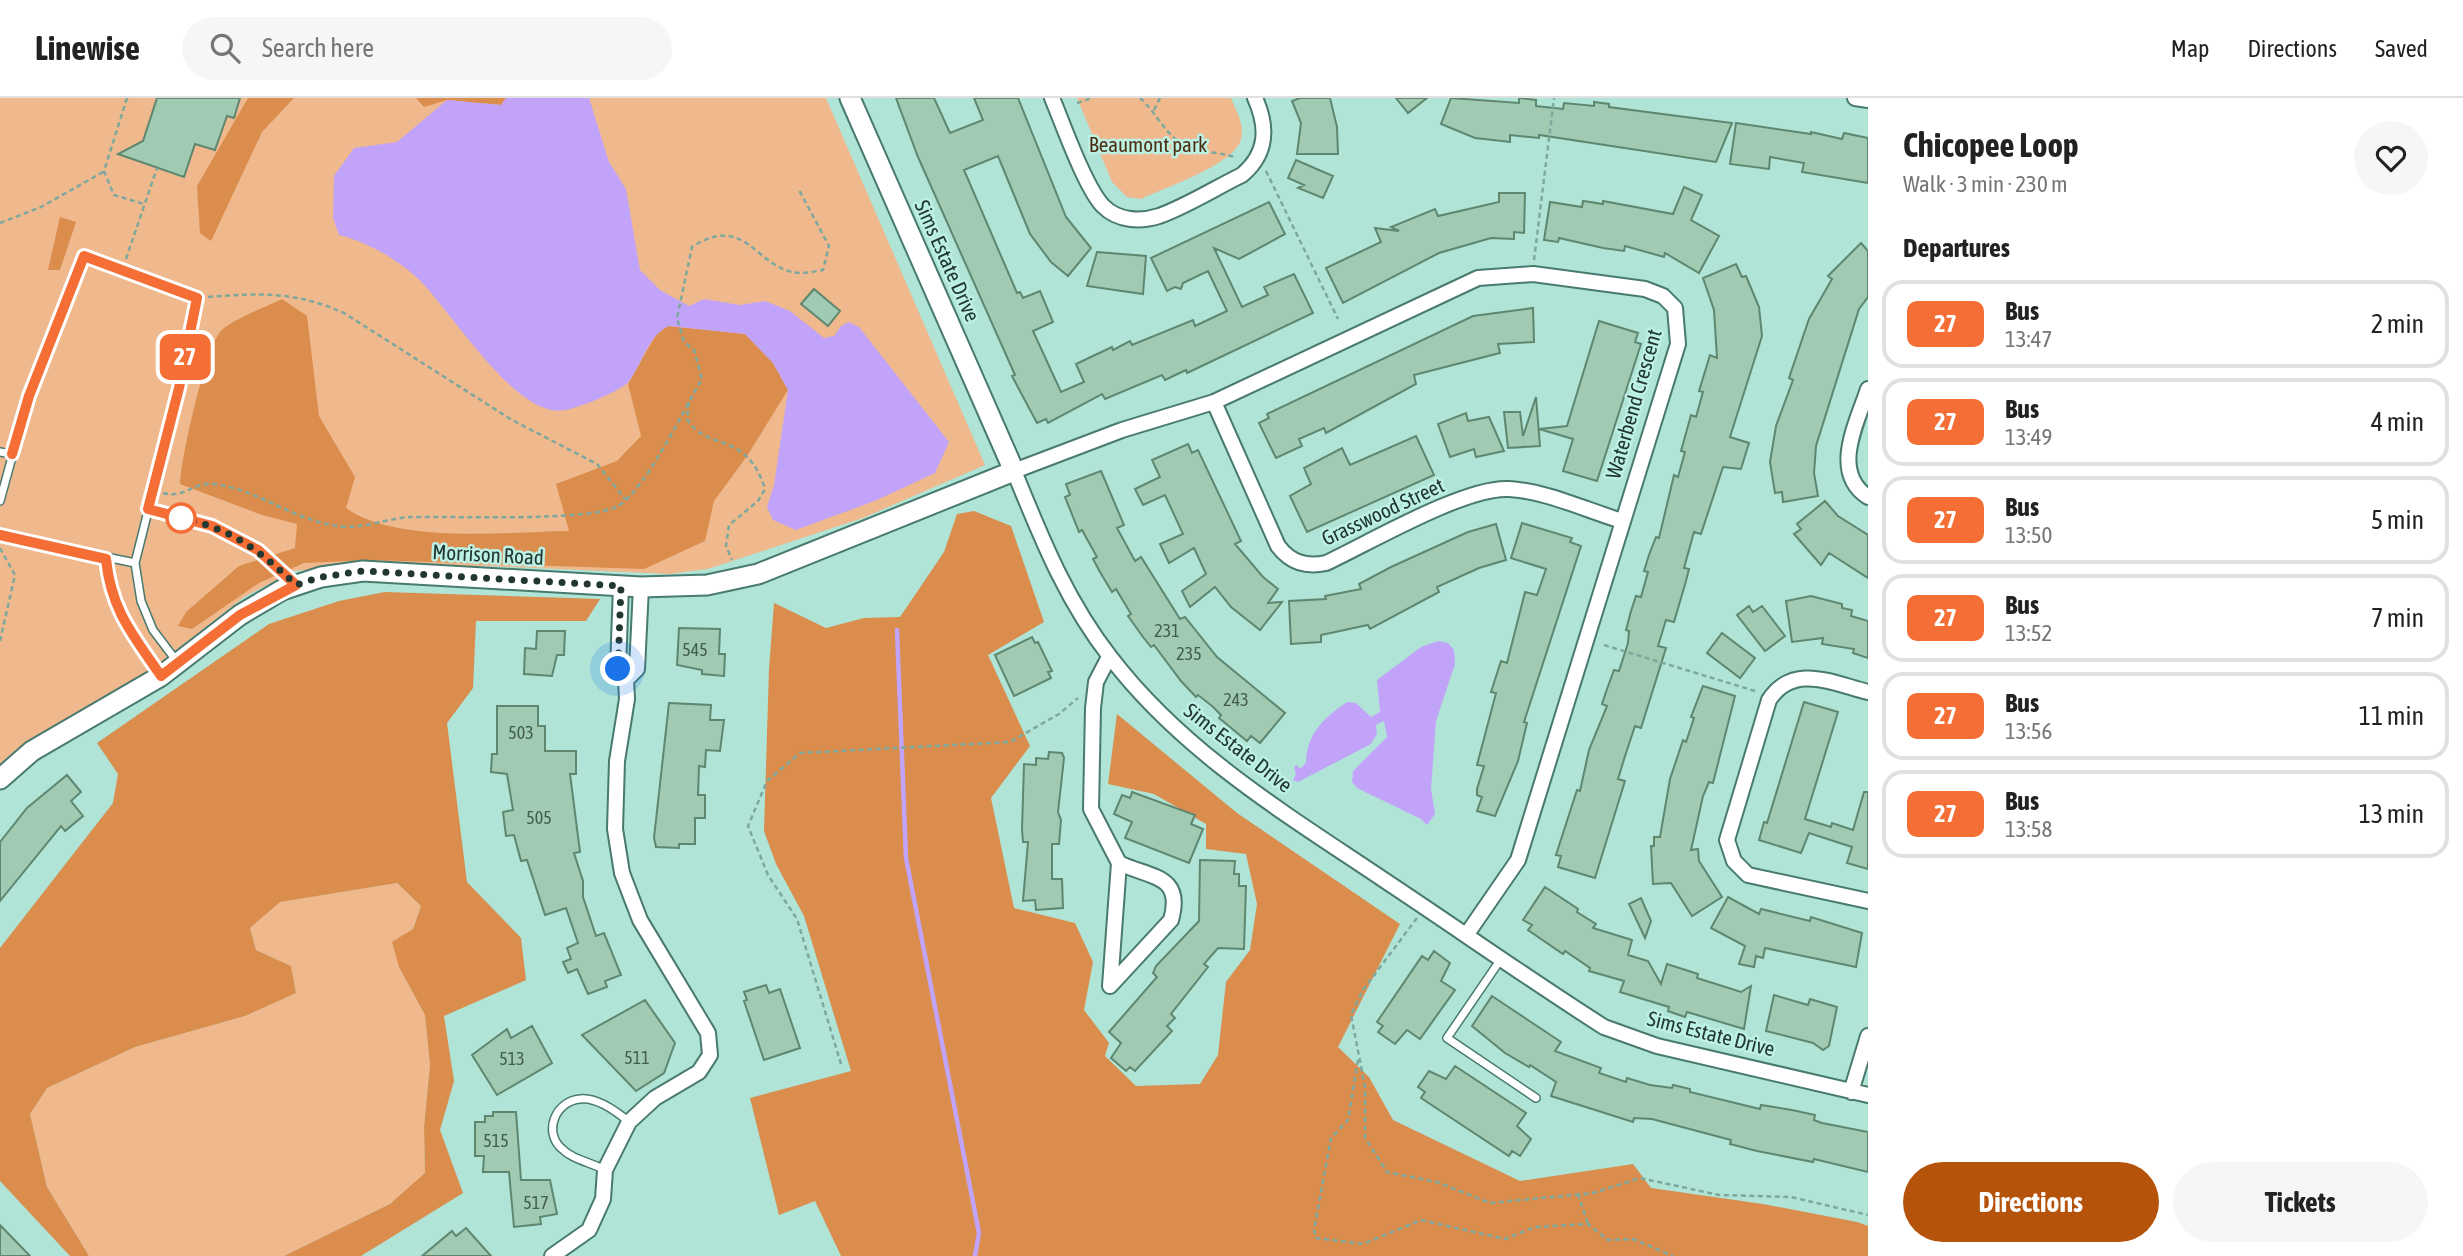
<!DOCTYPE html>
<html lang="en">
<head>
<meta charset="utf-8">
<style>
	:root { --surface:#fff; --page:#f6f6f6; --text:#222; --muted:#767676; --line:#e0e0e0; --accent:#b45309 }
	body { margin:0; font-family:"Asap Condensed",sans-serif; background:var(--page); color:var(--text); height:100vh; display:flex; flex-direction:column; font-size:26px; white-space:nowrap }
	* { box-sizing:border-box; margin:0 }
	p { font-size:23px; color:var(--muted) }
	.icon { flex:none; width:38px; height:38px; fill:none; stroke:currentColor; stroke-width:2; stroke-linecap:round; stroke-linejoin:round }
	.map { position:relative; flex:1; overflow:hidden }
	.drawer { display:flex; flex-direction:column; background:var(--surface); width:595px }
	.drawer>* { flex:none }
	.badge { padding:0 14px; border-radius:10px; font-size:24px; line-height:46px }
	.you { position:absolute; width:35px; height:35px; margin:-18px; border:5px solid #fff; border-radius:50%; background:#1a73e8; box-shadow:0 0 0 10px #1a73e833 }
	.map>.badge { position:absolute; translate:-50% -50%; box-shadow:0 0 0 4px #fff }
	h2 { padding:0 35px; font-size:26px; line-height:63px }
	.round { display:grid; place-items:center; flex:none; width:74px; height:74px; border-radius:37px; background:var(--page) }
	.overview { display:flex; align-items:center; justify-content:space-between; height:119px; padding:0 35px }
	h1 { font-size:33px; font-weight:700; line-height:52px }
	.action { display:flex; gap:14px; margin-top:auto; padding:14px 35px }
	.action a { flex:1; height:80px; border-radius:42px; background:var(--accent); color:#fff; font-size:28px; font-weight:700; line-height:80px; text-align:center }
	.action a+a { background:var(--page); color:var(--text) }
	ul { padding:0; list-style:none }
	li { display:flex; align-items:center; gap:21px; height:88px; margin:0 14px 10px; padding:0 21px; border:4px solid var(--line); border-radius:21px }
	li div { flex:1 }
	li b { display:block; font-size:26px }
	li em { font-style:normal }
	li .badge { min-width:77px; font-weight:700; text-align:center }
	header { display:flex; align-items:center; gap:42px; box-sizing:border-box; height:98px; padding:0 35px; background:var(--surface); border-bottom:2px solid var(--line) }
	header strong { font-size:33px }
	nav { display:flex; gap:38px; margin-inline-start:auto; font-size:24px }
	.search { width:490px; height:63px; background:var(--page); display:flex; align-items:center; gap:18px; box-sizing:border-box; padding:0 24px; border-radius:38px; color:var(--muted); font-size:26px }
	main { display:flex; flex:1; min-height:0 }
	.map>svg:first-child { display:block }
</style>
</head>
<body>
<header>
<strong>Linewise</strong>
<div class="search"><svg class="icon" aria-label="search" viewBox="0 0 24 24"><circle cx="10" cy="10" r="6"/><path d="M15 15l6 6"/></svg>Search here</div>
<nav><a>Map</a><a>Directions</a><a>Saved</a></nav>
</header>
<main>
<div class="map">
<svg width="1868" height="1158" viewBox="0 0 1868 1158">
	<rect width="100%" height="100%" fill="#afe4d7"/>
	<path fill="#efb88d" d="M0,0H826L985,367L863,420L708,471L669,476L489,468L339,469L294,473L244,499L145,577L90,613L24,646L0,667Z
		M1077,0H1231C1236,13 1245,27 1241,41C1236,66 1164,90 1141,101L1127,99L1112,84Z
		M397,785L421,808L399,869L425,917L430,967L424,1029L425,1076L390,1106L284,1158H89L47,1089L30,1016L47,990L135,949L245,918L296,895L291,868L256,852L250,830L279,804Z"/>
	<path fill="#da8d4d" d="M248,0H294L262,34L211,143L200,135L197,88Z
		M416,0H506L501,7L447,2L424,9Z
		M60,119L76,124L60,172H48Z
		M282,201L307,218L319,318L355,379L346,410C396,446 507,434 569,433L556,386L617,363L641,338L628,286L658,233L669,228L745,236L773,265L788,292L747,358L714,403L705,443L644,471L370,462L304,465L259,485L192,531L178,528L186,514L239,468L295,450L297,426L262,417L180,386C181,360 205,253 220,234C228,223 268,208 282,201Z
		M974,413L1011,428L1044,524L988,557L1030,648L991,700L1014,810L1075,825L1093,864L1084,912L1109,945L1105,958L1136,988L1200,986L1218,957L1226,884L1250,852L1257,806L1246,756L1206,751V726L1154,696L1108,686L1117,616L1237,715L1400,826L1338,949L1369,979L1393,1022L1520,1083L1633,1066L1651,1090L1763,1106L1857,1124L1868,1128V1158H841L815,1103L779,1117L750,1000L851,973L804,818L776,766L764,733L769,571L774,505L826,530L864,520L900,519L944,454L957,416Z
		M385,494L600,501L586,523H476L473,590L447,625L467,784L521,840L526,882L444,918L454,983L440,1032L463,1095L361,1158H284L390,1106L425,1075L424,1029L430,967L425,917L399,869L392,844L413,831L421,808L397,785L280,804L250,830L256,852L291,868L296,895L245,918L135,949L47,990L30,1016L47,1089L89,1158H70L0,1083V850L113,705L118,676L97,645L269,526L339,503Z"/>
	<path fill="#c1a4fa" d="M506,0H589L609,64L626,91L640,172L660,192L689,208L704,201L740,207L765,203L790,213L824,240L834,238L841,228L849,224L859,229L949,344L935,375L877,402L796,432L773,422L767,409L774,387L788,292L773,265L745,236L669,228C648,237 643,265 629,283C622,293 580,309 566,312C515,323 448,206 414,177C393,159 367,144 339,137L333,120L334,78L354,50L397,44L447,2L501,7Z
		M1438,543L1448,545L1454,552L1455,566L1436,623L1431,691L1435,716L1427,727L1421,721L1357,690L1352,684L1353,673L1387,639L1384,623L1376,627L1377,636L1371,646L1298,684L1293,682L1296,676L1294,670L1296,667L1301,671L1306,664C1307,635 1324,620 1347,604L1356,605L1371,619L1380,614L1377,582L1421,549Z"/>
	<g fill="none" stroke-linecap="round" stroke-linejoin="round">
		<path stroke="#c1a4fa" stroke-width="4.5" d="M897,532L906,760L979,1135L975,1158"/>
	</g>
	<path fill="#a0cab1" stroke="#5f8770" stroke-width="2" d="M157,0H240L234,20L227,18L215,52L195,46L184,79L118,56L143,43Z
		M896,0H934L950,35L983,22L974,0H1018L1066,119L1091,150L1068,178L1051,164L1030,136L998,58L964,72L1017,195L1020,194L1023,200L1040,193L1053,224L1033,233L1061,294L1084,284L1076,266L1112,249L1113,252L1130,243L1132,247L1193,222L1195,228L1227,213L1208,173L1183,185L1181,191L1175,189L1167,193L1151,160L1269,104L1285,136L1239,161L1214,150L1242,209L1268,197L1264,189L1294,176L1313,215L1187,275L1186,272L1165,282L1162,277L1105,301L1102,296L1048,325L1046,321L1037,325L1012,278L1015,277L918,59Z
		M1300,0H1330L1337,29L1338,56H1297L1301,25L1292,3Z
		M1396,0H1427L1408,15Z
		M1451,0L1519,5V0L1536,2V8L1563,11L1564,5L1594,8V4L1609,6V9L1732,25L1716,64L1539,37V40L1510,37V44L1475,40L1441,26Z
		M1736,25L1811,36V34L1842,41L1844,35L1868,40V85L1802,74L1804,65L1770,59L1769,71L1730,66Z
		M1296,62L1333,78L1323,100L1298,90L1304,87L1288,80Z
		M1684,89L1702,97L1691,122L1719,138L1699,175L1665,155L1664,159L1625,148L1624,153L1603,150L1559,140L1558,144L1544,142L1550,104L1582,109L1583,103L1603,106V103L1673,116Z
		M1499,95H1525L1524,135L1514,134V141L1491,140L1439,155L1343,205L1326,170L1381,144L1375,130L1399,133L1391,129L1435,111L1438,118L1499,104Z
		M1861,145L1868,153V199L1859,211L1816,348L1814,375L1818,398L1783,404L1782,394L1775,395L1770,364L1776,328L1793,282L1789,280L1809,221L1832,181L1828,178Z
		M1097,154L1146,158L1143,196L1087,188Z
		M1736,166L1742,179L1746,178L1759,209L1762,238L1730,339L1749,345L1741,371L1723,369L1701,436L1694,434L1684,470L1689,471L1686,483L1674,524L1666,522L1658,548L1666,550L1641,630L1635,628L1625,658L1618,681L1625,683L1595,780L1558,769L1561,758L1556,757L1577,692L1580,693L1589,652L1607,608L1602,606L1607,591L1614,572L1619,573L1628,545L1629,533L1626,532L1631,513L1636,498L1641,499L1648,474L1644,473L1649,457L1656,439L1659,440L1674,377L1678,379L1685,354L1681,353L1691,317L1696,319L1703,294L1699,293L1710,257L1717,260L1714,212L1703,180Z
		M814,191L840,213L828,228L801,206Z
		M1533,210L1534,244L1498,246L1500,255L1414,277L1416,286L1326,335L1324,330L1299,341L1302,348L1276,360L1259,325L1269,320L1267,316L1473,218Z
		M1599,223L1638,235L1635,244L1641,246L1597,383L1563,373L1573,341L1539,331L1567,328Z
		M1536,299L1540,348L1508,350L1504,314H1520L1523,338Z
		M1466,315L1468,323L1489,319L1504,353L1476,359L1474,351L1450,359L1438,326Z
		M1416,338L1434,377L1307,434L1290,398L1311,386L1304,370L1342,350L1350,367Z
		M1188,346L1192,355L1198,352L1241,443L1235,446L1263,479L1278,491L1268,505L1282,504L1260,532L1231,509L1215,489L1190,509L1182,493L1206,476L1194,450L1169,465L1160,446L1183,436L1165,397L1143,407L1135,391L1160,379L1152,362Z
		M1101,373L1124,427L1117,430L1135,463L1141,459L1180,521L1185,519L1217,559L1285,615L1260,645L1251,638L1247,643L1219,620L1221,617L1212,608L1198,597L1196,599L1181,583L1154,547L1151,549L1143,539L1128,518L1131,516L1116,491L1112,494L1100,474L1093,461L1097,459L1082,432L1079,434L1065,399L1070,397L1066,386Z
		M1825,403L1838,418L1868,437V480L1829,455L1821,467L1794,436L1801,431L1797,426Z
		M1522,425L1572,440L1570,444L1581,448L1524,624L1527,625L1518,663L1495,718L1477,713L1482,699L1477,697V691L1484,668L1477,667L1496,595L1491,594L1501,563L1507,565L1525,494L1537,497L1546,471L1511,460Z
		M1496,426L1506,462L1479,470L1437,489L1439,494L1370,531L1368,527L1321,537V544L1291,546L1289,503L1326,501L1325,498L1361,491L1359,486L1391,469L1468,434Z
		M1811,498L1842,506V510L1852,512L1851,518L1868,523V560L1853,555L1854,551L1822,546L1823,540L1792,544L1786,503Z
		M1749,508L1753,514L1762,508L1785,538L1765,553L1737,517Z
		M679,530L720,531L719,556H725L724,578L702,576V572L677,567Z
		M537,533H565L564,557H557L552,578L524,576L525,550L536,551Z
		M1722,535L1755,560L1740,580L1707,555Z
		M1032,539L1035,545L1038,544L1052,573L1048,574L1051,580L1014,598L995,557Z
		M1703,588L1735,598L1713,685L1709,684L1703,698L1691,752L1698,751L1699,763L1722,799L1692,818L1671,785L1653,786L1651,748H1654V739H1660L1670,681L1683,642L1686,644L1694,620L1691,619Z
		M1804,604L1838,614L1805,721L1831,729L1832,725L1853,732L1864,694H1868V771L1847,765L1852,749L1809,735L1801,755L1759,742L1764,724L1767,725Z
		M669,605L711,607L710,622H724L720,653L706,652L705,669L699,668L698,697H705V720H695V746H679V750L656,749L654,740Z
		M497,608H538V628H545V653H576V676H570L580,754L574,755L583,783V799L596,838L604,835L621,877L605,883L607,889L588,896L577,871L568,875L563,864L571,861L567,850L578,845L566,810L545,817L527,762L521,763L514,737L506,738L503,714L513,712L507,676L491,674L492,656H497Z
		M1049,654L1062,655L1064,660L1058,714L1061,722L1059,746H1052V781H1062L1063,810L1036,812L1035,802L1023,803L1028,744H1023L1022,732L1024,666L1036,667V660L1048,661Z
		M67,677L81,694L71,703L83,718L65,733L61,728L0,803V744L27,710Z
		M1132,694L1195,717L1191,726L1203,731L1189,765L1125,740L1132,724L1114,716L1122,697L1130,700Z
		M1200,762L1235,763L1234,776H1239V788H1246L1244,851L1218,850L1204,866L1208,869L1171,916L1175,920L1167,928L1172,933L1135,973L1130,969L1126,973L1111,960L1121,945L1109,934L1157,879L1153,875L1156,868L1199,823Z
		M1545,789L1578,811L1577,814L1596,826L1593,830L1632,842L1628,857L1648,863L1661,886L1667,866L1698,876L1697,880L1741,894L1751,888L1744,931L1687,914L1685,919L1668,913L1669,909L1620,894L1624,883L1589,873L1590,870L1565,853L1563,856L1528,832L1532,827L1523,822Z
		M1728,799L1759,816L1761,811L1810,823L1811,819L1862,835L1856,869L1765,850L1763,860L1756,858L1754,869L1739,866L1745,848L1711,830Z
		M1641,800L1651,823L1645,840L1629,806Z
		M1434,853L1450,865L1441,883L1455,892L1420,941L1407,932L1395,946L1378,934L1383,928L1377,924L1422,858L1428,862Z
		M766,887L769,895L780,891L800,950L764,962L744,903L747,902L744,894Z
		M1774,897L1808,907L1810,901L1837,909L1829,948L1823,952L1813,945L1766,933Z
		M1492,898L1561,944L1555,953L1601,970L1599,975L1626,984L1627,980L1650,987L1672,990L1673,987L1690,991V994L1760,1011L1761,1007L1792,1012L1815,1017L1814,1022L1822,1025L1868,1034V1074L1814,1061L1813,1064L1757,1053L1730,1046L1731,1042L1652,1021L1634,1020L1633,1024L1551,998L1556,984L1530,967L1529,969L1505,955L1472,928Z
		M645,902L675,945L664,975L636,993L582,937Z
		M532,928L552,965L497,997L472,957L507,931L511,940Z
		M1455,968L1526,1015L1517,1028L1531,1041L1520,1058L1512,1053L1509,1058L1421,1000L1425,994L1418,989L1429,973L1446,981Z
		M493,1014H516L521,1082H550L557,1116L540,1119L541,1126L514,1129L509,1074H483L484,1058H475V1024H485V1018H493Z
		M0,1127L30,1158H0Z
		M466,1130L491,1158H422L452,1133L456,1138Z"/>
	<g fill="none" stroke-linecap="round" stroke-linejoin="round">
		<g stroke="#487a6f" stroke-width="10">
			<path id="lane" d="M0,354L11,356
				M0,403L29,297L84,158L197,200L179,290L135,465L141,503L153,532L178,565
				M148,411L212,427L258,452L294,486
				M0,437L135,465
				M106,461C110,511 133,537 161,578
				M1501,861L1447,940L1536,1000
				M605,1072C590,1064 573,1062 561,1050C543,1033 556,1003 580,1001C597,999 616,1013 629,1024"/>
		</g>
		<g stroke="#487a6f" stroke-width="18">
			<path id="street" d="M1052,0C1063,26 1085,89 1103,108C1118,123 1140,124 1159,118C1187,108 1215,90 1242,77C1268,55 1268,29 1255,0
				M1855,0L1868,2
				M1868,291C1857,325 1830,374 1868,399
				M1214,304L1278,448C1291,465 1306,469 1326,465C1369,445 1466,388 1509,391C1546,393 1586,412 1622,423
				M1109,559L1096,584L1093,610L1091,711L1119,765L1110,888
				M626,582L637,571L641,489
				M1868,594C1832,585 1793,565 1769,602L1727,742L1734,763L1748,777L1868,803
				M1467,836L1518,762L1678,246L1675,210L1663,198L1645,191L1533,176L1478,180L1214,304L1122,332L1014,373C1041,439 1066,503 1111,560C1184,655 1286,716 1384,782C1458,831 1530,882 1604,929L1657,948L1868,997
				M1110,888L1171,822C1184,776 1150,780 1119,765
				M1851,994L1868,938
				M552,1158L589,1132L603,1101L605,1072L629,1024L655,1000L699,974L710,957L708,935L640,822L622,775L615,731L617,663L627,601L626,582L618,571L621,488"/>
		</g>
		<g stroke="#487a6f" stroke-width="23">
			<path id="secondary" d="M0,681L32,653L161,578L240,517L282,492L321,479L363,473L641,489L707,487L758,476L1014,373L850,0"/>
		</g>
		<path stroke="#7ea89e" stroke-width="2.5" stroke-dasharray="5 3.5" stroke-linecap="butt" d="M127,0L104,73L114,97L144,106
			M1140,0C1157,15 1168,42 1190,50C1204,55 1220,54 1234,59
			M1077,5L1092,0
			M1154,12L1160,0
			M1266,73L1338,221
			M0,125L41,109L103,74
			M126,161L157,70
			M1534,162L1554,0
			M208,199C260,195 295,193 344,215L512,322L597,366L625,401
			M689,304L687,321C708,355 746,331 765,391L758,403L729,427L726,448L732,462
			M163,395C183,401 194,384 213,386C258,391 292,422 338,428C360,432 388,420 411,419C450,418 592,424 618,408C647,390 683,312 702,281L694,252L684,244L677,220L692,149C748,113 756,174 801,175C808,175 816,173 823,172L829,148L799,92
			M0,543L15,477L0,450
			M1604,547L1755,593
			M1417,820L1363,892L1351,917L1365,989V1040L1387,1074L1437,1084L1490,1105L1593,1095L1640,1080L1719,1097L1791,1099L1868,1117
			M1358,962L1348,1022L1331,1040L1314,1132L1316,1140L1363,1146L1421,1122L1505,1141L1535,1129L1588,1126L1608,1142L1633,1141L1673,1158
			M841,966L797,821L768,777L748,728L767,683L800,655L1010,644L1059,616L1078,600
			M1578,1096L1588,1126"/>
		<use href="#lane" stroke="#fff" stroke-width="7"/>
		<use href="#street" stroke="#fff" stroke-width="14"/>
		<use href="#secondary" stroke="#fff" stroke-width="19"/>
	</g>
	<g fill="none" stroke-linecap="round" stroke-linejoin="round">
		<g stroke="#fff" stroke-width="16">
			<path id="line" d="M0,437L106,461C111,512 133,537 161,578L240,517L296,487L258,452L212,428L148,411L179,290L197,200L84,158L29,298L12,356"/>
		</g>
		<use href="#line" stroke="#f46e35" stroke-width="10"/>
		<path stroke="#223732" stroke-width="7" stroke-dasharray="0 12.6" d="M181,420C232,431 259,452 296,487L321,479L363,473L621,488L618,571"/>
	</g>
	<circle fill="#fff" stroke="#f46e35" stroke-width="3.5" cx="181" cy="420" r="14"/>
	<g text-anchor="middle" stroke-width="5" stroke-linejoin="round" paint-order="stroke">
		<g font-size="18" fill="#425c52">
			<text x="1167" y="539">231</text>
			<text x="695" y="558">545</text>
			<text x="1189" y="562">235</text>
			<text x="1236" y="608">243</text>
			<text x="521" y="641">503</text>
			<text x="539" y="726">505</text>
			<text x="637" y="966">511</text>
			<text x="512" y="967">513</text>
			<text x="496" y="1049">515</text>
			<text x="536" y="1111">517</text>
		</g>
		<g font-size="21" fill="#4e2e13" stroke="#bcf1e4">
			<text x="1148" y="54">Beaumont park</text>
		</g>
		<g font-size="21" fill="#223732" stroke="#bcf1e4">
			<text transform="translate(947 163) rotate(66)" y="7">Sims Estate Drive</text>
			<text transform="translate(1634 306) rotate(-74)" y="7">Waterbend Crescent</text>
			<text transform="translate(1383 414) rotate(-25)" y="7">Grasswood Street</text>
			<text transform="translate(488 457) rotate(3)" y="7">Morrison Road</text>
			<text transform="translate(1238 650) rotate(38)" y="7">Sims Estate Drive</text>
			<text transform="translate(1711 936) rotate(14)" y="7">Sims Estate Drive</text>
		</g>
	</g>
</svg>
<div class="you" style="left:618px;top:571px"></div>
<b class="badge" style="left:185px;top:259px;background:#f46e35;color:#fff">27</b>
</div>
<section class="drawer">
<div class="overview"><div><h1>Chicopee Loop</h1><p>Walk · 3 min · 230 m</p></div><a class="round"><svg class="icon" aria-label="heart" viewBox="0 0 24 24"><path d="M12 20l-8-8c-3-5 5-10 8-4 3-6 11-1 8 4z"/></svg></a></div>
<h2>Departures</h2>
<ul>
<li><span class="badge" style="background:#f46e35;color:#fff">27</span><div><b>Bus</b><p>13:47</p></div><em>2 min</em></li>
<li><span class="badge" style="background:#f46e35;color:#fff">27</span><div><b>Bus</b><p>13:49</p></div><em>4 min</em></li>
<li><span class="badge" style="background:#f46e35;color:#fff">27</span><div><b>Bus</b><p>13:50</p></div><em>5 min</em></li>
<li><span class="badge" style="background:#f46e35;color:#fff">27</span><div><b>Bus</b><p>13:52</p></div><em>7 min</em></li>
<li><span class="badge" style="background:#f46e35;color:#fff">27</span><div><b>Bus</b><p>13:56</p></div><em>11 min</em></li>
<li><span class="badge" style="background:#f46e35;color:#fff">27</span><div><b>Bus</b><p>13:58</p></div><em>13 min</em></li>
</ul>
<div class="action"><a>Directions</a><a>Tickets</a></div>
</section>
</main>
</body>
</html>
